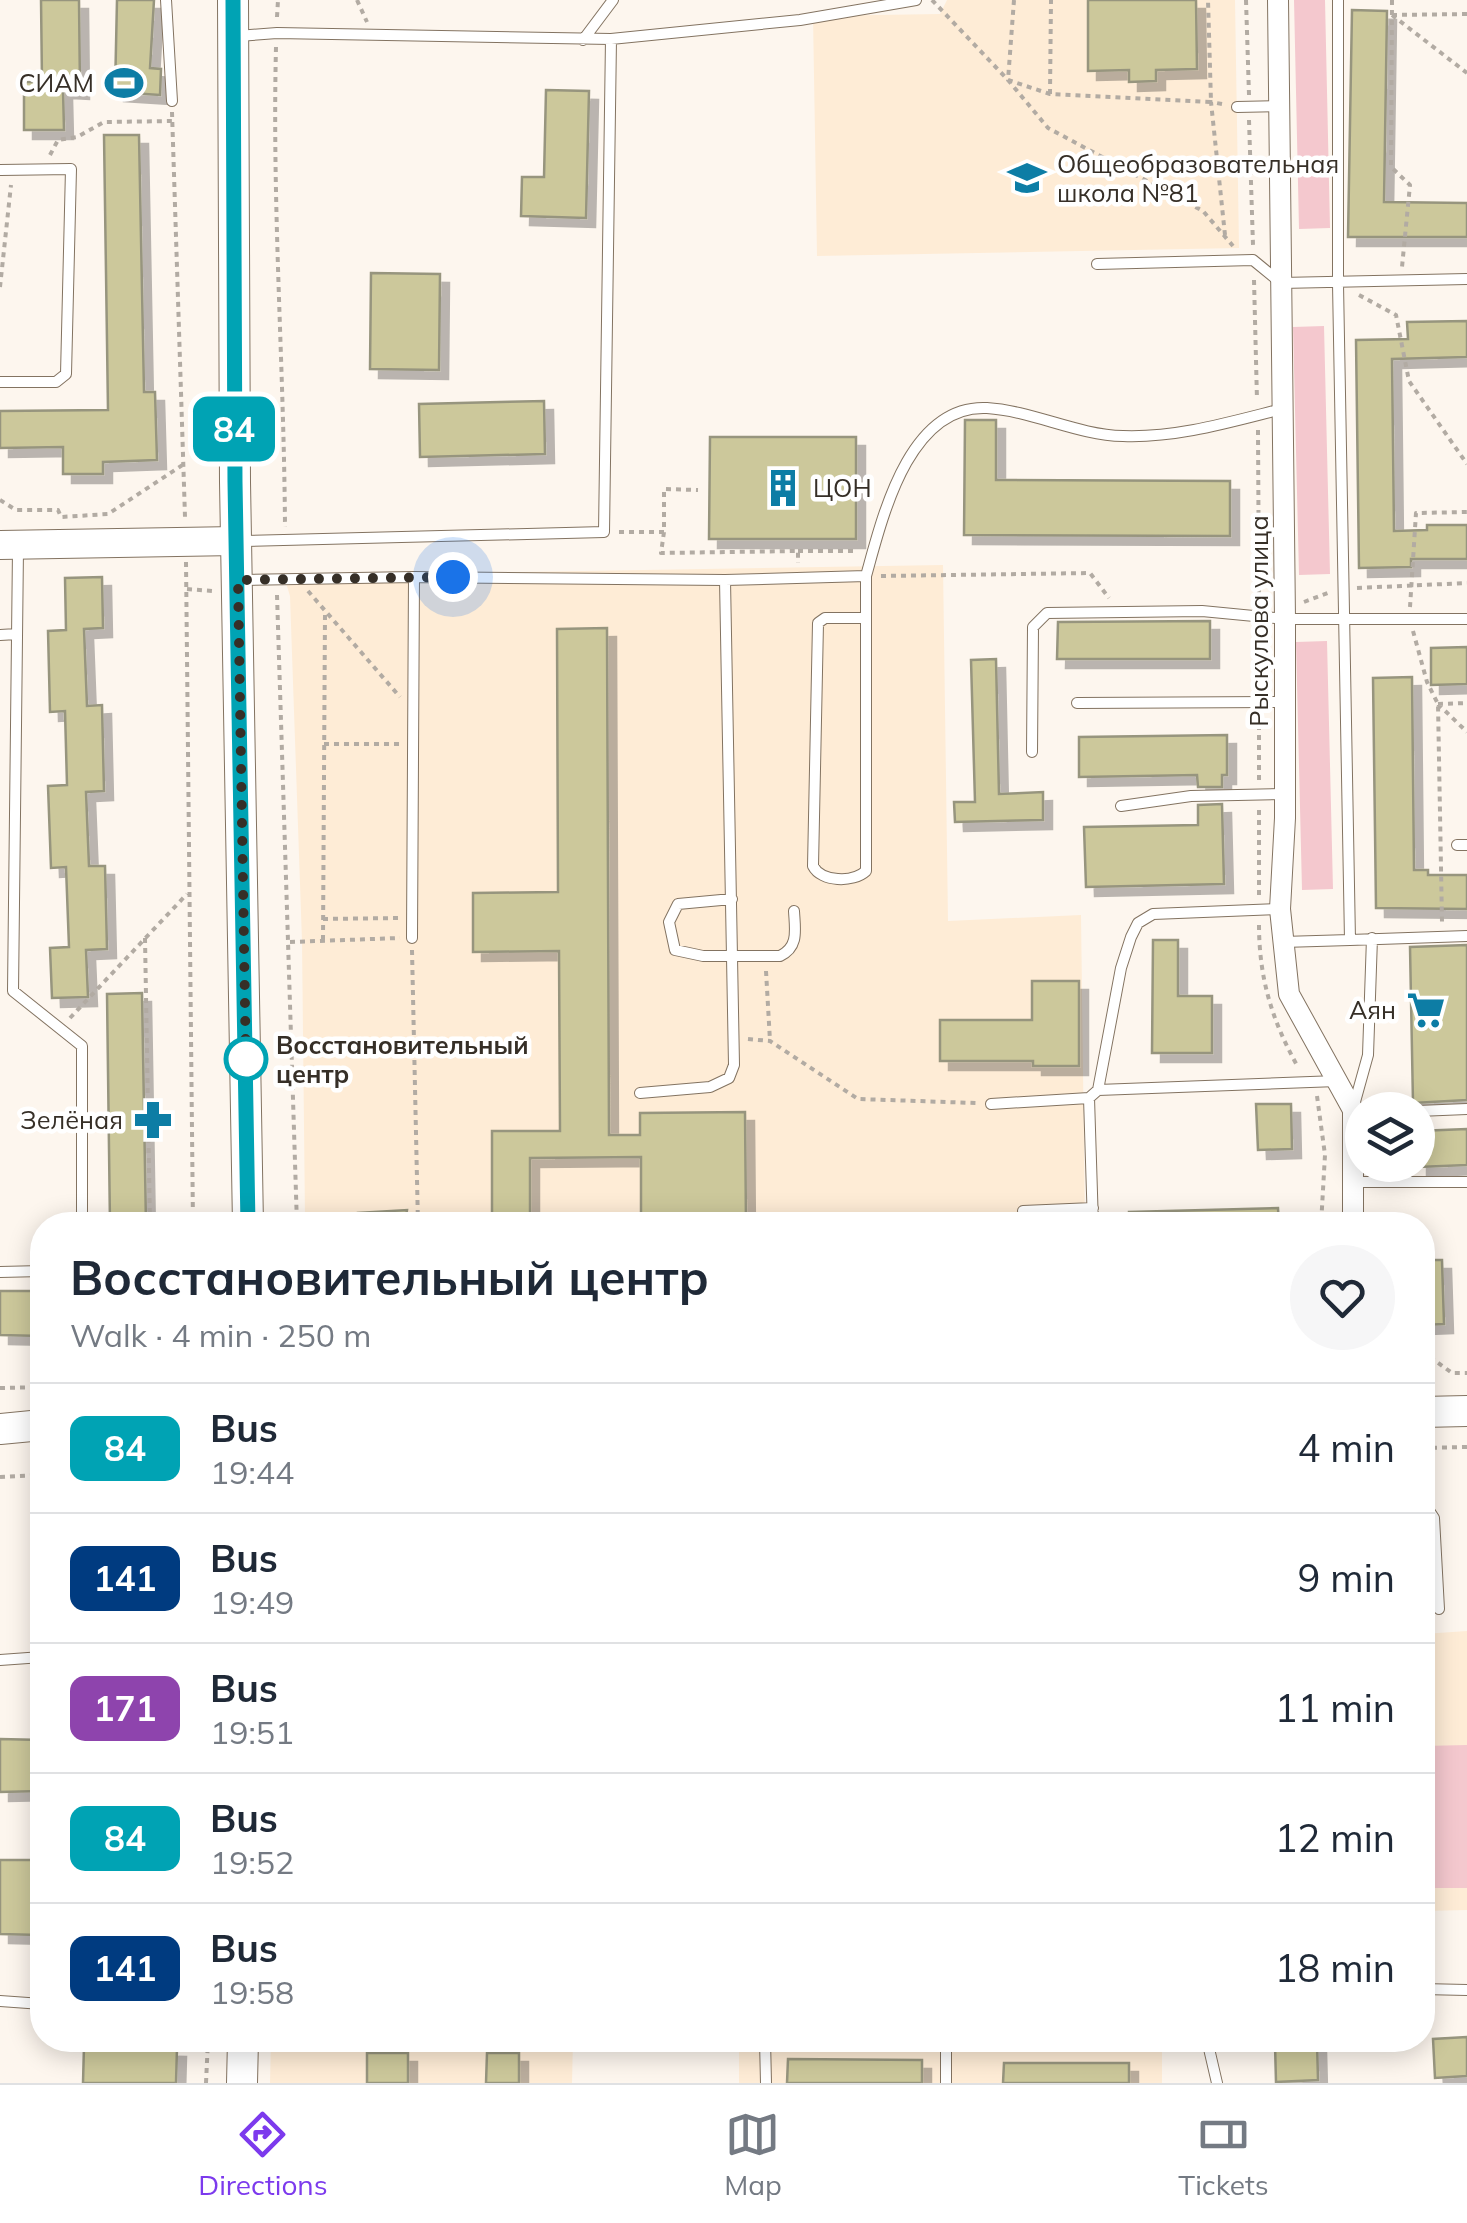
<!DOCTYPE html>
<html lang="en">
<head>
<meta charset="utf-8">
<style>
	:root { --surface:#fff; --page:#f6f6f7; --text:#1f2937; --muted:#747a83; --line:#e0e1e3; --accent:#7c3aed }
	body { margin:0; font-family:Mulish,sans-serif; background:var(--page); color:var(--text); height:100vh; display:flex; flex-direction:column; font-size:38px; white-space:nowrap }
	* { box-sizing:border-box; margin:0 }
	p { font-size:32px; color:var(--muted) }
	.icon { flex:none; width:55px; height:55px; fill:none; stroke:currentColor; stroke-width:2; stroke-linecap:round; stroke-linejoin:round }
	.map { position:relative; flex:1; overflow:hidden }
	.drawer { position:absolute; left:30px; top:1212px; width:1405px; height:840px; display:flex; flex-direction:column; background:var(--surface); border-radius:40px; box-shadow:0 5px 25px #0003 }
	.drawer>* { flex:none }
	.badge { padding:0 20px; border-radius:15px; font-size:35px; line-height:65px }
	.tools { position:absolute; left:1345px; top:1092px; display:grid; gap:20px }
	.tools a { display:grid; place-items:center; width:90px; height:90px; border-radius:50%; background:var(--surface); box-shadow:0 5px 25px #0003; font-size:50px }
	.you { position:absolute; width:50px; height:50px; margin:-25px; border:8px solid #fff; border-radius:50%; background:#1a73e8; box-shadow:0 0 0 15px #1a73e833 }
	.map>.badge { position:absolute; translate:-50% -50%; box-shadow:0 0 0 5px #fff }
	.round { display:grid; place-items:center; flex:none; width:105px; height:105px; border-radius:52px; background:var(--page) }
	.overview { display:flex; align-items:center; justify-content:space-between; height:170px; padding:0 40px }
	h1 { font-size:48px; font-weight:700; line-height:75px }
	ul { padding:0; list-style:none }
	li { display:flex; align-items:center; gap:30px; height:130px; padding:0 40px; border-top:2px solid var(--line) }
	li div { flex:1 }
	li b { display:block; font-size:38px }
	li em { font-style:normal }
	li .badge { min-width:110px; font-weight:700; text-align:center }
	.tabs { display:flex; justify-content:space-around; align-items:center; height:140px; border-top:2px solid var(--line); background:var(--surface); font-size:28px; color:var(--muted) }
	.tabs a { display:grid; justify-items:center; gap:5px }
	.tabs .on { color:var(--accent) }
	.map>svg:first-child { display:block }
</style>
</head>
<body>
<div class="map">
<svg width="1467" height="2083" viewBox="0 0 1467 2083">
	<defs>
		<filter id="shadow"><feDropShadow dx="9" dy="9" stdDeviation="0" flood-color="#0004"/></filter>
	</defs>
	<rect width="100%" height="100%" fill="#fdf6ee"/>
	<path fill="#feecd6" d="M947,0H1235L1239,248L817,256L813,16L940,14Z
		M943,565L948,921L1081,915L1085,1225H311L305,1218L302,941L290,596L284,576Z
		M1467,1631V1910L1423,1911V1634Z
		M271,2040H573L572,2083H270Z
		M1162,2040V2083H739V2042Z"/>
	<path fill="#f4c8ce" d="M1294,0H1325L1330,228L1299,229Z
		M1324,326L1330,574L1299,575L1293,327Z
		M1327,641L1333,889L1302,890L1296,642Z
		M1467,1745V1888H1423V1746Z"/>
	<path fill="#ccc89b" stroke="#97957e" stroke-width="2.5" filter="url(#shadow)" d="M41,0H79L80,90L63,89L64,130H24V82H42Z
		M117,0H154L150,68L161,69L160,95L115,92Z
		M1088,0H1196L1197,69L1156,70V81L1129,82V70L1088,71Z
		M1352,10L1387,11L1384,202L1467,203V237H1348Z
		M546,90L589,91L586,218L521,216L522,177H544Z
		M104,135H139L144,392H155L157,460L103,462V474H63V447L0,448V411L108,410Z
		M371,273L440,274L439,370L370,369Z
		M1467,321V357L1392,359L1394,531L1427,530V525H1467V559H1411V567L1359,568L1356,340L1408,339L1407,322Z
		M544,401L545,454L420,457L419,404Z
		M965,420H996V480L1230,481V536L964,535Z
		M710,437H856V539H709Z
		M102,577L103,628L84,629L87,706L102,705L104,791L86,792L89,866H105L107,949L86,950L88,997L52,998L50,948L69,947L66,867L51,868L48,786L67,785L65,711L50,712L48,631L66,630L65,578Z
		M1210,621V659H1057L1058,622Z
		M607,628L609,1135H640V1113L745,1112L746,1225H641V1157L530,1158V1225H492V1131H560L559,951L473,952V893L558,892L557,629Z
		M1467,647V684L1431,685V648Z
		M996,659L999,794L1043,792V820L955,822L954,802H975L971,660Z
		M1412,677L1414,870H1428V875H1467V909L1376,908L1373,678Z
		M1227,735V775H1222V787H1198L1197,775L1079,777V737Z
		M1222,804L1224,884L1086,887L1084,827L1198,825V805Z
		M1153,940H1178V996H1212V1053H1152Z
		M1467,945V1100L1413,1103L1410,947Z
		M1032,981H1079V1066H1033V1061H940V1020H1032Z
		M142,993L146,1225H110L107,994Z
		M1256,1104H1291L1292,1149L1258,1150Z
		M1467,1129V1165L1418,1167V1131Z
		M1278,1208L1279,1225H1129V1212Z
		M407,1210L405,1225H359L358,1213Z
		M1422,1260H1442L1444,1324L1422,1325Z
		M0,1291H42V1336L0,1335Z
		M0,1739L42,1740V1791L0,1792Z
		M0,1860H42L40,1935L0,1934Z
		M1467,2037V2076L1435,2078L1433,2039Z
		M1317,2042L1318,2080L1276,2082L1275,2044Z
		M84,2046L177,2048L176,2083H83Z
		M367,2053H408V2083H367Z
		M487,2053H519V2083H486Z
		M788,2059L922,2060V2083H787Z
		M1004,2063H1129V2083H1003Z"/>
	<g fill="none" stroke-linecap="round" stroke-linejoin="round">
		<g stroke="#837361" stroke-width="12">
			<path id="service" d="M166,0L172,101
				M238,36L277,33L611,39L800,20L916,0
				M583,40L613,0
				M1237,107L1278,106
				M0,170L71,169L66,374L56,382H0
				M1097,264L1253,260L1281,283L1467,279
				M242,541L604,532L611,39
				M18,549L13,991L82,1046V1225
				M243,580L414,577L725,580L866,576C882,519 908,404 987,408C1033,411 1077,435 1123,436C1177,438 1230,422 1282,409
				M865,618H825L818,623L813,866C821,882 853,883 866,871V576
				M0,635L17,634
				M1077,703L1284,702
				M1032,752L1033,627L1047,613L1202,611L1285,619H1467
				M1121,806L1191,796L1284,794
				M1457,845H1467
				M732,899L678,904L669,922L675,950L703,956H780C799,947 795,930 794,911
				M412,938L414,577
				M1350,940L1467,936
				M1283,942L1350,940L1338,284V0
				M1098,1090L1337,1081
				M640,1093L710,1087L729,1078L734,1065L725,580
				M991,1104L1089,1098
				M1353,1109L1368,1055L1372,938
				M1418,1111L1467,1109
				M1353,1182H1467
				M1023,1211L1093,1208
				M1093,1225L1089,1098L1098,1090L1121,968L1131,937L1138,923L1153,914L1280,909
				M0,1272L42,1271
				M1422,1500L1434,1518L1439,1609
				M0,1660L42,1657
				M1422,1989L1467,1990
				M0,2001L42,2004
				M765,2040L766,2083
				M946,2040V2083
				M1207,2040L1217,2083"/>
		</g>
		<g stroke="#837361" stroke-width="22">
			<path id="minor" d="M1278,0L1285,619V818L1280,909L1289,994L1353,1110V1225"/>
		</g>
		<g stroke="#837361" stroke-width="30">
			<path id="tertiary" d="M0,545L236,541"/>
		</g>
		<g stroke="#837361" stroke-width="32">
			<path id="secondary" d="M233,0L235,482L248,1225
				M1422,1412L1467,1411
				M0,1429L42,1425
				M242,2083L243,2040"/>
		</g>
		<path stroke="#b2aba3" stroke-width="4" stroke-dasharray="5 5" stroke-linecap="butt" d="M357,0L367,22
			M932,0L1008,80L1048,128L1203,211L1233,246
			M1014,0L1008,80L1050,94L1211,102L1208,0
			M1246,0L1249,95
			M1392,0L1391,167L1410,185L1402,267
			M1392,15L1467,73
			M1392,15L1467,14
			M277,17L278,0
			M276,47C272,207 284,367 285,527
			M1050,94L1051,0
			M1222,104L1211,102L1225,235
			M172,112L185,517
			M1249,120L1253,245
			M50,155L58,140L77,137L104,122L173,121
			M1254,280L1257,400
			M0,287L11,185
			M1359,295L1396,315L1409,381L1467,464
			M1258,430L1259,605
			M0,500L16,510H58L61,517L108,514L184,464
			M619,532H664V489L698,490
			M664,532L661,553L798,551V563
			M798,551H858
			M186,562L193,1225
			M881,576L1090,573L1109,598
			M1357,588L1467,583
			M187,589L213,591
			M308,591L400,697
			M277,595L297,1225
			M1304,602L1328,593
			M1410,607L1416,513L1467,512
			M1259,630V690
			M1413,631L1427,682L1438,704L1442,922
			M1438,704L1467,732
			M1438,704L1467,703
			M1259,715V780
			M324,744H399
			M1259,810V895
			M323,919L398,918
			M1259,925C1259,978 1272,1021 1298,1067
			M145,938L150,1225
			M323,940L325,612
			M290,942L400,938
			M412,950L418,1225
			M766,971L770,1041
			M70,1018L187,894
			M748,1039L770,1041L858,1099L976,1103
			M1317,1096L1325,1155L1321,1225
			M1422,1351L1452,1373H1467
			M0,1388L42,1387
			M1422,1448L1467,1447
			M0,1477L42,1475
			M206,2083L208,2040"/>
		<use href="#service" stroke="#fff" stroke-width="10"/>
		<use href="#minor" stroke="#fff" stroke-width="20"/>
		<use href="#tertiary" stroke="#fff" stroke-width="28"/>
		<use href="#secondary" stroke="#fff" stroke-width="30"/>
	</g>
	<g fill="none" stroke-linecap="round" stroke-linejoin="round">
		<g stroke="#fff" stroke-width="22">
			<path id="line" d="M233,0L235,482L248,1225"/>
		</g>
		<use href="#line" stroke="#00a3b4" stroke-width="15"/>
		<path stroke="#362f27" stroke-width="10" stroke-dasharray="0 18" d="M246,1059V1067L238,580L453,577"/>
	</g>
	<defs>
		<g id="stadium-bare" transform="scale(3)"><path d="M0-5a6.5 5 0 1 0 0 10a6.5 5 0 1 0 0-10ZM-3.5-1.8h7v3.6h-7Z" fill="#0d7da5" stroke="#fff" stroke-width="2.5" paint-order="stroke"/></g>
		<g id="school-bare" transform="scale(3)"><path d="M0-5L7-2L0 1L-7-2ZM-4 1L0 2.5L4 1V4Q0 6-4 4Z" fill="#0d7da5" stroke="#fff" stroke-width="2.5" paint-order="stroke"/></g>
		<g id="building-bare" transform="scale(3)"><path d="M-4-6H4V6H1V3H-1V6H-4ZM-2.5-4.3h1.7v1.8h-1.7ZM.8-4.3h1.7v1.8H.8ZM-2.5-1h1.7V.8h-1.7ZM.8-1h1.7V.8H.8Z" fill="#0d7da5" stroke="#fff" stroke-width="2.5" paint-order="stroke"/></g>
		<g id="supermarket-bare" transform="scale(3)"><path d="M-6-5.5h2.5l.6 2H6L4.5 2H-2.5L-4.4-4H-6ZM-1.5 3.2a1.3 1.3 0 1 0 .1 0ZM3 3.2a1.3 1.3 0 1 0 .1 0Z" fill="#0d7da5" stroke="#fff" stroke-width="2.5" paint-order="stroke"/></g>
		<g id="pharmacy-bare" transform="scale(3)"><path d="M-2-6h4v4h4v4h-4v4h-4v-4h-4v-4h4Z" fill="#0d7da5" stroke="#fff" stroke-width="2.5" paint-order="stroke"/></g>
	</defs>
	<g fill-rule="evenodd">
		<use href="#stadium-bare" x="124" y="83"/>
		<use href="#school-bare" x="1027" y="178"/>
		<use href="#building-bare" x="783" y="488"/>
		<use href="#supermarket-bare" x="1426" y="1010"/>
		<use href="#pharmacy-bare" x="153" y="1120"/>
	</g>
	<circle fill="#fff" stroke="#00a3b4" stroke-width="5" cx="246" cy="1059" r="20"/>
	<g text-anchor="middle" stroke-width="9" stroke-linejoin="round" paint-order="stroke">
		<g font-size="25" fill="#362f27" stroke="#fff" text-anchor="end">
			<text x="94" y="92">СИАМ</text>
			<text x="1057" y="173" text-anchor="start">Общеобразовательная<tspan x="1057" dy="29">школа №81</tspan></text>
			<text x="813" y="497" text-anchor="start">ЦОН</text>
			<text x="1396" y="1019">Аян</text>
			<text x="123" y="1129">Зелёная</text>
		</g>
		<g font-size="25" fill="#362f27" stroke="#fff">
			<text transform="translate(1259 621) rotate(-90)" y="9">Рыскулова улица</text>
		</g>
		<g font-size="25" font-weight="bold" fill="#362f27" stroke="#fff" text-anchor="start">
			<text x="276" y="1054">Восстановительный<tspan x="276" dy="29">центр</tspan></text>
		</g>
	</g>
</svg>
<div class="tools">
<a><svg class="icon" aria-label="layers" viewBox="0 0 24 24"><path d="M12 4l9 5-9 5-9-5zM3 14l9 5 9-5"/></svg></a>
</div>
<div class="you" style="left:453px;top:577px"></div>
<b class="badge" style="left:234px;top:429px;background:#00a3b4;color:#fff">84</b>
<section class="drawer">
<div class="overview"><div><h1>Восстановительный центр</h1><p>Walk · 4 min · 250 m</p></div><a class="round"><svg class="icon" aria-label="heart" viewBox="0 0 24 24"><path d="M12 20l-8-8c-3-5 5-10 8-4 3-6 11-1 8 4z"/></svg></a></div>
<ul>
<li><span class="badge" style="background:#00a3b4;color:#fff">84</span><div><b>Bus</b><p>19:44</p></div><em>4 min</em></li>
<li><span class="badge" style="background:#003b80;color:#fff">141</span><div><b>Bus</b><p>19:49</p></div><em>9 min</em></li>
<li><span class="badge" style="background:#8e44ad;color:#fff">171</span><div><b>Bus</b><p>19:51</p></div><em>11 min</em></li>
<li><span class="badge" style="background:#00a3b4;color:#fff">84</span><div><b>Bus</b><p>19:52</p></div><em>12 min</em></li>
<li><span class="badge" style="background:#003b80;color:#fff">141</span><div><b>Bus</b><p>19:58</p></div><em>18 min</em></li>
</ul>
</section>
</div>
<nav class="tabs">
<a class="on"><svg class="icon" aria-label="directions" viewBox="0 0 24 24"><path d="M12 3l9 9-9 9-9-9zM9 14v-3h6M13 9l2 2-2 2"/></svg>Directions</a>
<a><svg class="icon" aria-label="map" viewBox="0 0 24 24"><path d="M3 6l6-2 6 2 6-2v14l-6 2-6-2-6 2zM9 4v14M15 6v14"/></svg>Map</a>
<a><svg class="icon" aria-label="tickets" viewBox="0 0 24 24"><path d="M3 7h18v10H3zM15 7v10"/></svg>Tickets</a>
</nav>
</body>
</html>
